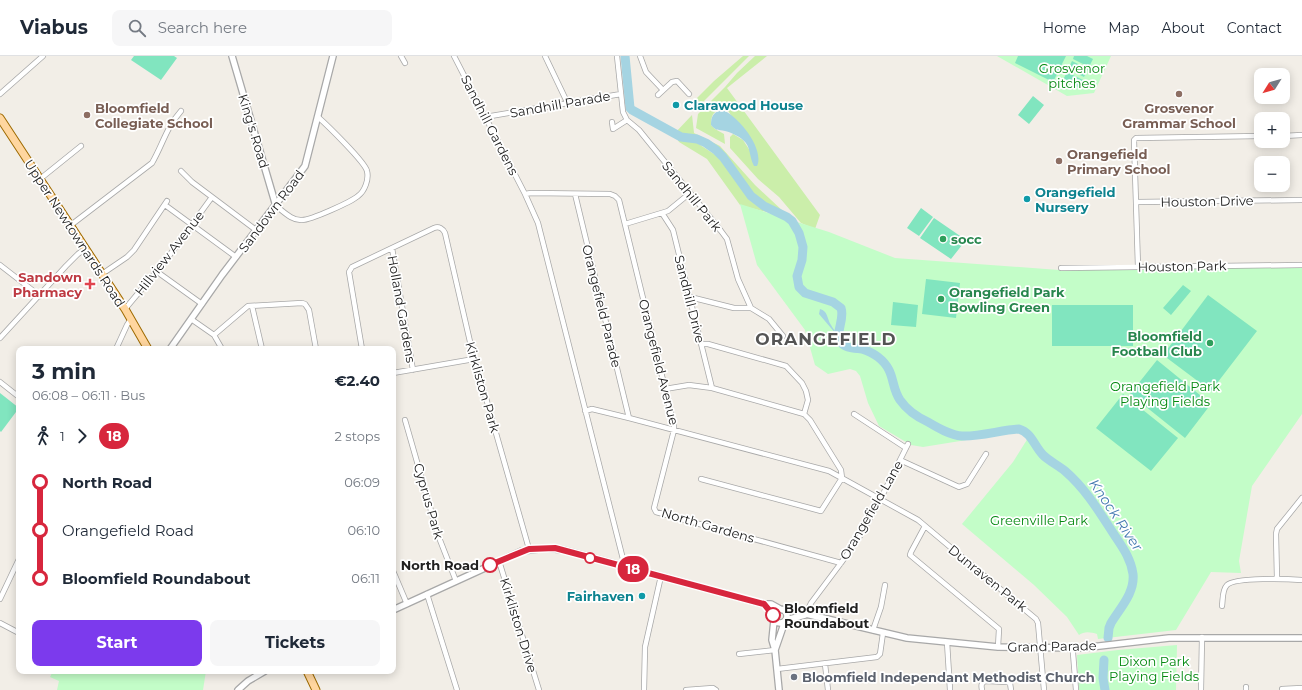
<!DOCTYPE html>
<html lang="en">
<head>
<meta charset="utf-8">
<style>
	:root { --surface:#fff; --page:#f6f6f7; --text:#1f2937; --muted:#747a83; --line:#e0e1e3; --accent:#7c3aed }
	body { margin:0; font-family:Montserrat,sans-serif; background:var(--page); color:var(--text); height:100vh; display:flex; flex-direction:column; font-size:15px; white-space:nowrap }
	* { box-sizing:border-box; margin:0 }
	p { font-size:13px; color:var(--muted) }
	.icon { flex:none; width:22px; height:22px; fill:none; stroke:currentColor; stroke-width:2; stroke-linecap:round; stroke-linejoin:round }
	.map { position:relative; flex:1; overflow:hidden }
	.sheet { position:absolute; left:16px; top:290px; width:380px; height:328px; display:flex; flex-direction:column; background:var(--surface); border-radius:8px; box-shadow:0 2px 10px #0003 }
	.sheet>* { flex:none }
	.badge { padding:0 8px; border-radius:13px; font-size:14px; line-height:26px }
	.needle { width:26px; rotate:233deg }
	.buttons { position:absolute; left:1254px; top:12px; display:grid; gap:8px }
	.buttons a { display:grid; place-items:center; width:36px; height:36px; border-radius:8px; background:var(--surface); box-shadow:0 2px 10px #0003; font-size:20px }
	.map>.badge { position:absolute; translate:-50% -50%; box-shadow:0 0 0 2px #fff }
	.legs { display:flex; align-items:center; gap:6px; height:44px; padding:0 16px; font-size:13px }
	.legs p { margin-inline-start:auto }
	.headline { display:flex; align-items:center; justify-content:space-between; height:68px; padding:0 16px }
	h1 { font-size:22px; font-weight:700; line-height:30px }
	.action { display:flex; gap:8px; margin-top:auto; padding:8px 16px }
	.action a { flex:1; height:46px; border-radius:8px; background:var(--accent); color:#fff; font-size:16px; font-weight:700; line-height:46px; text-align:center }
	.action a+a { background:var(--page); color:var(--text) }
	ul { padding:0 16px; list-style:none }
	li { display:flex; align-items:center; gap:14px; height:48px; font-size:15px }
	li i { display:grid; place-items:center; width:6px; height:100%; margin:0 5px; background:currentColor }
	li i::after { content:''; width:10px; height:10px; margin:-5px; border:3px solid; border-radius:50%; background:var(--surface) }
	li p { margin-inline-start:auto }
	li:first-child i { background:linear-gradient(#0000 50%,currentColor 0) }
	li:last-child i { background:linear-gradient(currentColor 50%,#0000 0) }
	header { display:flex; align-items:center; gap:24px; box-sizing:border-box; height:56px; padding:0 20px; background:var(--surface); border-bottom:1px solid var(--line) }
	header strong { font-size:19px }
	nav { display:flex; gap:22px; margin-inline-start:auto; font-size:14px }
	.search { width:280px; height:36px; background:var(--page); display:flex; align-items:center; gap:10px; box-sizing:border-box; padding:0 14px; border-radius:8px; color:var(--muted); font-size:15px }
	.map>svg:first-child { display:block }
</style>
</head>
<body>
<header>
<strong>Viabus</strong>
<div class="search"><svg class="icon" aria-label="search" viewBox="0 0 24 24"><circle cx="10" cy="10" r="6"/><path d="M15 15l6 6"/></svg>Search here</div>
<nav><a>Home</a><a>Map</a><a>About</a><a>Contact</a></nav>
</header>
<div class="map">
<svg width="1302" height="634" viewBox="0 0 1302 634">
	<rect width="100%" height="100%" fill="#f2eee7"/>
	<path fill="#cbeeaa" d="M743,0H749L700,49L695,44L714,25Z
		M755,0H767L727,32L820,159L815,173L801,167L779,141L758,123L730,92V81L733,78L743,84L758,107L729,56C716,52 711,56 711,69L715,73L724,78L725,88L696,72L698,58L725,31L737,17Z
		M692,59L694,77L720,90L755,129L785,157C767,151 752,141 741,125C733,113 726,100 715,91C704,81 688,79 675,77Z
		M675,79L694,85L717,100L755,147L770,157L740,149L707,103L679,86Z"/>
	<path fill="#c3fdc8" d="M997,0H1111L1094,37L1067,40Z
		M740,148L829,176L895,202L1059,214L1302,211V358L1252,430L1239,505L1241,517L1211,516L1176,574L1098,583L1097,578C1091,576 1084,575 1079,579L1067,561L1034,529L962,468L1013,406L1028,382L1024,377L1016,376L923,391L911,389L879,370L868,347L860,320L856,315L850,313L828,318L815,309L805,274L757,209Z
		M1177,589L1176,634H1079L1077,599L1118,594Z
		M53,615H206L203,634H57L59,625L50,621Z"/>
	<path fill="#81e5bf" d="M134,0H174L177,2L161,24L131,4Z
		M1018,0H1066L1053,26L1015,7Z
		M1074,0H1087L1093,3L1089,11L1073,3Z
		M1072,5L1088,13L1084,21L1068,13Z
		M1067,16L1083,24L1079,32L1063,24Z
		M1033,40L1044,49L1029,68L1018,59Z
		M921,152L933,161L919,180L907,172Z
		M934,162L966,184L951,203L920,182Z
		M926,223L960,227L956,262L922,258Z
		M1183,229L1191,235L1171,259L1163,252Z
		M1208,239L1257,275L1211,335L1163,299Z
		M893,246L918,249L916,271L891,269Z
		M1052,249H1133V290H1052Z
		M1157,304L1211,348L1185,382L1130,338Z
		M0,337L19,352L1,376L0,375Z
		M1123,338L1178,382L1151,415L1096,372Z"/>
	<path fill="#a5d4e2" d="M722,54C738,59 765,93 757,110H754C749,101 751,90 743,84C739,80 730,76 725,75C718,73 717,76 711,69C711,61 713,56 722,54Z
		M820,253C828,255 827,263 831,269C833,273 835,274 836,278L819,258Z"/>
	<g fill="none" stroke-linecap="round" stroke-linejoin="round">
		<path stroke="#a5d4e2" stroke-width="9" d="M625,0L630,52L632,54L681,81L697,83L706,87L716,94L723,101L751,140L764,150L787,161L792,165L799,177L803,191L802,204L797,220L799,231L805,237L833,246L841,252C845,264 835,276 840,285C845,293 855,292 862,293C868,295 874,298 878,301C896,315 890,329 900,344C907,354 917,361 928,366C938,372 950,379 962,380C978,381 1002,374 1019,373C1032,377 1034,390 1043,399C1049,405 1058,409 1065,415C1086,433 1100,457 1115,480C1123,492 1131,503 1133,518C1135,537 1120,552 1111,567L1109,572L1108,582
			M1104,604L1103,622L1105,634"/>
		<g stroke="#a8a8a8" stroke-width="6">
			<path id="minor" d="M401,0L405,7
				M454,0L525,138L538,167L625,511
				M545,0L567,46
				M617,0L623,56L627,64L639,74L721,175L727,183L738,223L751,252L769,263L783,280
				M640,0L646,16L663,34
				M0,38L43,0
				M658,39L672,26L677,25L689,38
				M485,61L621,38
				M612,66L613,73L627,64
				M1283,80L1302,79
				M181,115L192,126L256,174
				M40,123L81,90
				M525,138L531,137L610,138L615,140L619,144L674,369V374L654,452L656,456L841,507
				M575,138L629,362
				M1137,146L1302,144
				M165,149L236,201
				M276,150C283,155 292,165 302,164C311,164 351,146 358,140C365,135 369,123 367,115C365,106 327,69 318,61
				M662,157L673,174L712,332
				M625,168L668,155L690,137
				M71,169L152,107C163,88 166,72 181,55
				M392,192L413,314
				M0,209L40,240
				M1138,211L1134,84L1136,82L1261,80
				M1061,212L1302,209
				M156,215L202,248
				M102,218L127,201L134,194L167,145
				M690,241L734,252H751
				M252,250L262,293
				M125,253L166,204L212,141
				M191,263L214,279L222,293
				M214,279L248,250L302,247L305,248L309,254L316,293
				M0,282L66,210L78,198L86,192
				M701,288H708L786,310L802,327L806,335L808,344L804,358
				M116,293L127,269L131,263
				M362,293L349,216L352,211L434,172C439,170 443,173 445,177L474,303L478,314L529,493
				M393,317L474,303
				M0,326L19,341
				M665,333L689,329L712,332L804,358L810,364L841,414L842,422L821,455L701,423
				M585,355L592,353L629,362L829,415L918,464L1036,563L1038,567L1044,634
				M854,358L906,392
				M405,364L438,479L456,525
				M900,404L959,431L967,428L986,398
				M925,470L911,496L910,499L999,573L998,591
				M499,505L539,634
				M393,515L407,548
				M1277,523L1276,478L1277,473L1302,442
				M427,538L457,634
				M0,543L19,503
				M1222,550C1223,543 1222,534 1227,529C1235,521 1289,523 1302,524
				M806,558L811,547L841,507L860,480L880,444L908,388
				M0,567L19,577
				M873,574L881,551L885,529
				M947,586L950,634
				M1072,592L1073,597L1076,634
				M739,598L775,594
				M825,608L828,634
				M777,613L877,601L880,598L883,577
				M1282,633L1302,632
				M644,634L645,591L661,520
				M686,634L713,632L716,634
				M982,634C981,629 981,627 986,625L1007,626L1010,627L1011,634
				M1201,634L1202,581
				M1246,634V631"/>
		</g>
		<g stroke="#a8a8a8" stroke-width="8">
			<path id="tertiary" d="M232,0L276,150
				M170,293L222,219L305,110L333,0
				M764,548H771L780,553
				M773 560a7 7 0 1 1 14 0a7 7 0 1 1-14 0Z
				M393,554L522,495L546,492L564,494L764,548L773,559
				M783,554C791,552 798,556 806,558L907,582L998,591L1082,592L1169,582H1302
				M774,564L772,584L775,594L779,634
				M786,564L805,559
				M775,594L785,565
				M238,634L248,625L265,615"/>
		</g>
		<g stroke="#9e6a00" stroke-width="9">
			<path id="primary" d="M0,62L125,253L148,293
				M307,615L316,634"/>
		</g>
		<use href="#minor" stroke="#fff" stroke-width="4.5"/>
		<use href="#tertiary" stroke="#fff" stroke-width="5.5"/>
		<use href="#primary" stroke="#ffd69f" stroke-width="7"/>
	</g>
	<g fill="none" stroke-linecap="round" stroke-linejoin="round">
		<g stroke="#fff" stroke-width="9">
			<path id="line-1" d="M490,509L529,493L555,492L764,548L773,559"/>
		</g>
		<use href="#line-1" stroke="#d7263d" stroke-width="6"/>
	</g>
	<g fill="#8d6e63" stroke="#fff" stroke-width="1.5">
		<circle cx="1179" cy="38" r="4"/>
		<circle cx="87" cy="59" r="4"/>
		<circle cx="1059" cy="105" r="4"/>
	</g>
	<g fill="#0f9aa8" stroke="#fff" stroke-width="1.5">
		<circle cx="676" cy="49" r="4"/>
		<circle cx="1027" cy="143" r="4"/>
		<circle cx="642" cy="540" r="4"/>
	</g>
	<g fill="#2e9e5b" stroke="#fff" stroke-width="1.5">
		<circle cx="943" cy="183" r="4"/>
		<circle cx="941" cy="243" r="4"/>
		<circle cx="1210" cy="287" r="4"/>
	</g>
	<path fill="#e0444e" stroke="#fff" stroke-width="1.5" d="M88 222h4v4h4v4h-4v4h-4v-4h-4v-4h4z"/>
	<g fill="#fff" stroke="#d7263d" stroke-width="2">
		<circle cx="590" cy="502" r="5"/>
		<circle cx="490" cy="509" r="7"/>
		<circle cx="773" cy="559" r="7"/>
	</g>
	<circle fill="#6b7280" stroke="#fff" stroke-width="1.5" cx="794" cy="621" r="4"/>
	<g text-anchor="middle" stroke-width="3.5" stroke-linejoin="round" paint-order="stroke">
		<g font-size="13" fill="#048910" stroke="#fff">
			<text x="1072" y="17">Grosvenor<tspan x="1072" dy="15">pitches</tspan></text>
			<text x="1165" y="335">Orangefield Park<tspan x="1165" dy="15">Playing Fields</tspan></text>
			<text x="1039" y="469">Greenville Park</text>
			<text x="1154" y="610">Dixon Park<tspan x="1154" dy="15">Playing Fields</tspan></text>
		</g>
		<g font-size="13" fill="#212121" stroke="#fff">
			<text transform="translate(560 48) rotate(-10)" y="5">Sandhill Parade</text>
			<text transform="translate(490 69) rotate(63)" y="5">Sandhill Gardens</text>
			<text transform="translate(254 75) rotate(73)" y="5">King's Road</text>
			<text transform="translate(692 140) rotate(51)" y="5">Sandhill Park</text>
			<text transform="translate(1207 145) rotate(-1)" y="5">Houston Drive</text>
			<text transform="translate(271 155) rotate(-53)" y="5">Sandown Road</text>
			<text transform="translate(75 177) rotate(57)" y="5">Upper Newtownards Road</text>
			<text transform="translate(169 197) rotate(-52)" y="5">Hillview Avenue</text>
			<text transform="translate(1182 210) rotate(-1)" y="5">Houston Park</text>
			<text transform="translate(690 243) rotate(76)" y="5">Sandhill Drive</text>
			<text transform="translate(602 250) rotate(76)" y="5">Orangefield Parade</text>
			<text transform="translate(402 253) rotate(80)" y="5">Holland Gardens</text>
			<text transform="translate(659 306) rotate(76)" y="5">Orangefield Avenue</text>
			<text transform="translate(483 331) rotate(74)" y="5">Kirkliston Park</text>
			<text transform="translate(429 445) rotate(74)" y="5">Cyprus Park</text>
			<text transform="translate(871 454) rotate(-60)" y="5">Orangefield Lane</text>
			<text transform="translate(708 469) rotate(16)" y="5">North Gardens</text>
			<text transform="translate(988 522) rotate(39)" y="5">Dunraven Park</text>
			<text transform="translate(519 569) rotate(73)" y="5">Kirkliston Drive</text>
			<text transform="translate(1052 590) rotate(-1)" y="5">Grand Parade</text>
		</g>
		<g font-size="13" font-weight="bold" fill="#0d838f" stroke="#fff" text-anchor="start">
			<text x="684" y="54">Clarawood House</text>
			<text x="1035" y="141">Orangefield<tspan x="1035" dy="15">Nursery</tspan></text>
			<text x="634" y="545" text-anchor="end">Fairhaven</text>
		</g>
		<g font-size="13" font-weight="bold" fill="#785e54" stroke="#fff" text-anchor="start">
			<text x="95" y="57">Bloomfield<tspan x="95" dy="15">Collegiate School</tspan></text>
			<text x="1179" y="57" text-anchor="middle">Grosvenor<tspan x="1179" dy="15">Grammar School</tspan></text>
			<text x="1067" y="103">Orangefield<tspan x="1067" dy="15">Primary School</tspan></text>
		</g>
		<g font-size="13" font-weight="bold" fill="#27864d" stroke="#fff" text-anchor="start">
			<text x="951" y="188">socc</text>
			<text x="949" y="241">Orangefield Park<tspan x="949" dy="15">Bowling Green</tspan></text>
			<text x="1202" y="285" text-anchor="end">Bloomfield<tspan x="1202" dy="15">Football Club</tspan></text>
		</g>
		<g font-size="13" font-weight="bold" fill="#be3a42" stroke="#fff" text-anchor="end">
			<text x="82" y="226">Sandown<tspan x="82" dy="15">Pharmacy</tspan></text>
		</g>
		<g font-size="13" font-weight="bold" fill="#212121" stroke="#fff" text-anchor="end">
			<text x="479" y="514">North Road</text>
			<text x="784" y="557" text-anchor="start">Bloomfield<tspan x="784" dy="15">Roundabout</tspan></text>
		</g>
		<g font-size="13" font-weight="bold" fill="#5b616d" stroke="#fff" text-anchor="start">
			<text x="802" y="626">Bloomfield Independant Methodist Church</text>
		</g>
		<g font-size="14" font-style="italic" fill="#4379b0" stroke="#fff">
			<text transform="translate(1116 459) rotate(56)" y="5">Knock River</text>
		</g>
		<g font-size="17" font-weight="bold" letter-spacing="1" fill="#545454" stroke="#fff">
			<text x="826" y="289">ORANGEFIELD</text>
		</g>
	</g>
</svg>
<div class="buttons">
<a><svg class="needle" viewBox="-14 -14 28 28"><path d="M0-13l5 13h-10z" fill="#e53935"/><path d="M0 13l5-13h-10z" fill="#747a83"/></svg></a>
<a>+</a>
<a>−</a>
</div>
<b class="badge" style="left:633px;top:513px;background:#d7263d;color:#fff">18</b>
<section class="sheet">
<div class="headline"><div><h1>3 min</h1><p>06:08 – 06:11 · Bus</p></div><b>€2.40</b></div>
<div class="legs"><svg class="icon" aria-label="walk" viewBox="0 0 24 24"><circle cx="13" cy="4" r="2"/><path d="M13 8l-2 6 4 7M11 14l-3 7M7 12l3-4h3l4 4"/></svg>1<svg class="icon" aria-label="forward" viewBox="0 0 24 24"><path d="M9 5l7 7-7 7"/></svg><b class="badge" style="background:#d7263d;color:#fff">18</b><p>2 stops</p></div>
<ul>
<li><i style="color:#d7263d"></i><b>North Road</b><p>06:09</p></li>
<li><i style="color:#d7263d"></i><span>Orangefield Road</span><p>06:10</p></li>
<li><i style="color:#d7263d"></i><b>Bloomfield Roundabout</b><p>06:11</p></li>
</ul>
<div class="action"><a>Start</a><a>Tickets</a></div>
</section>
</div>
</body>
</html>
